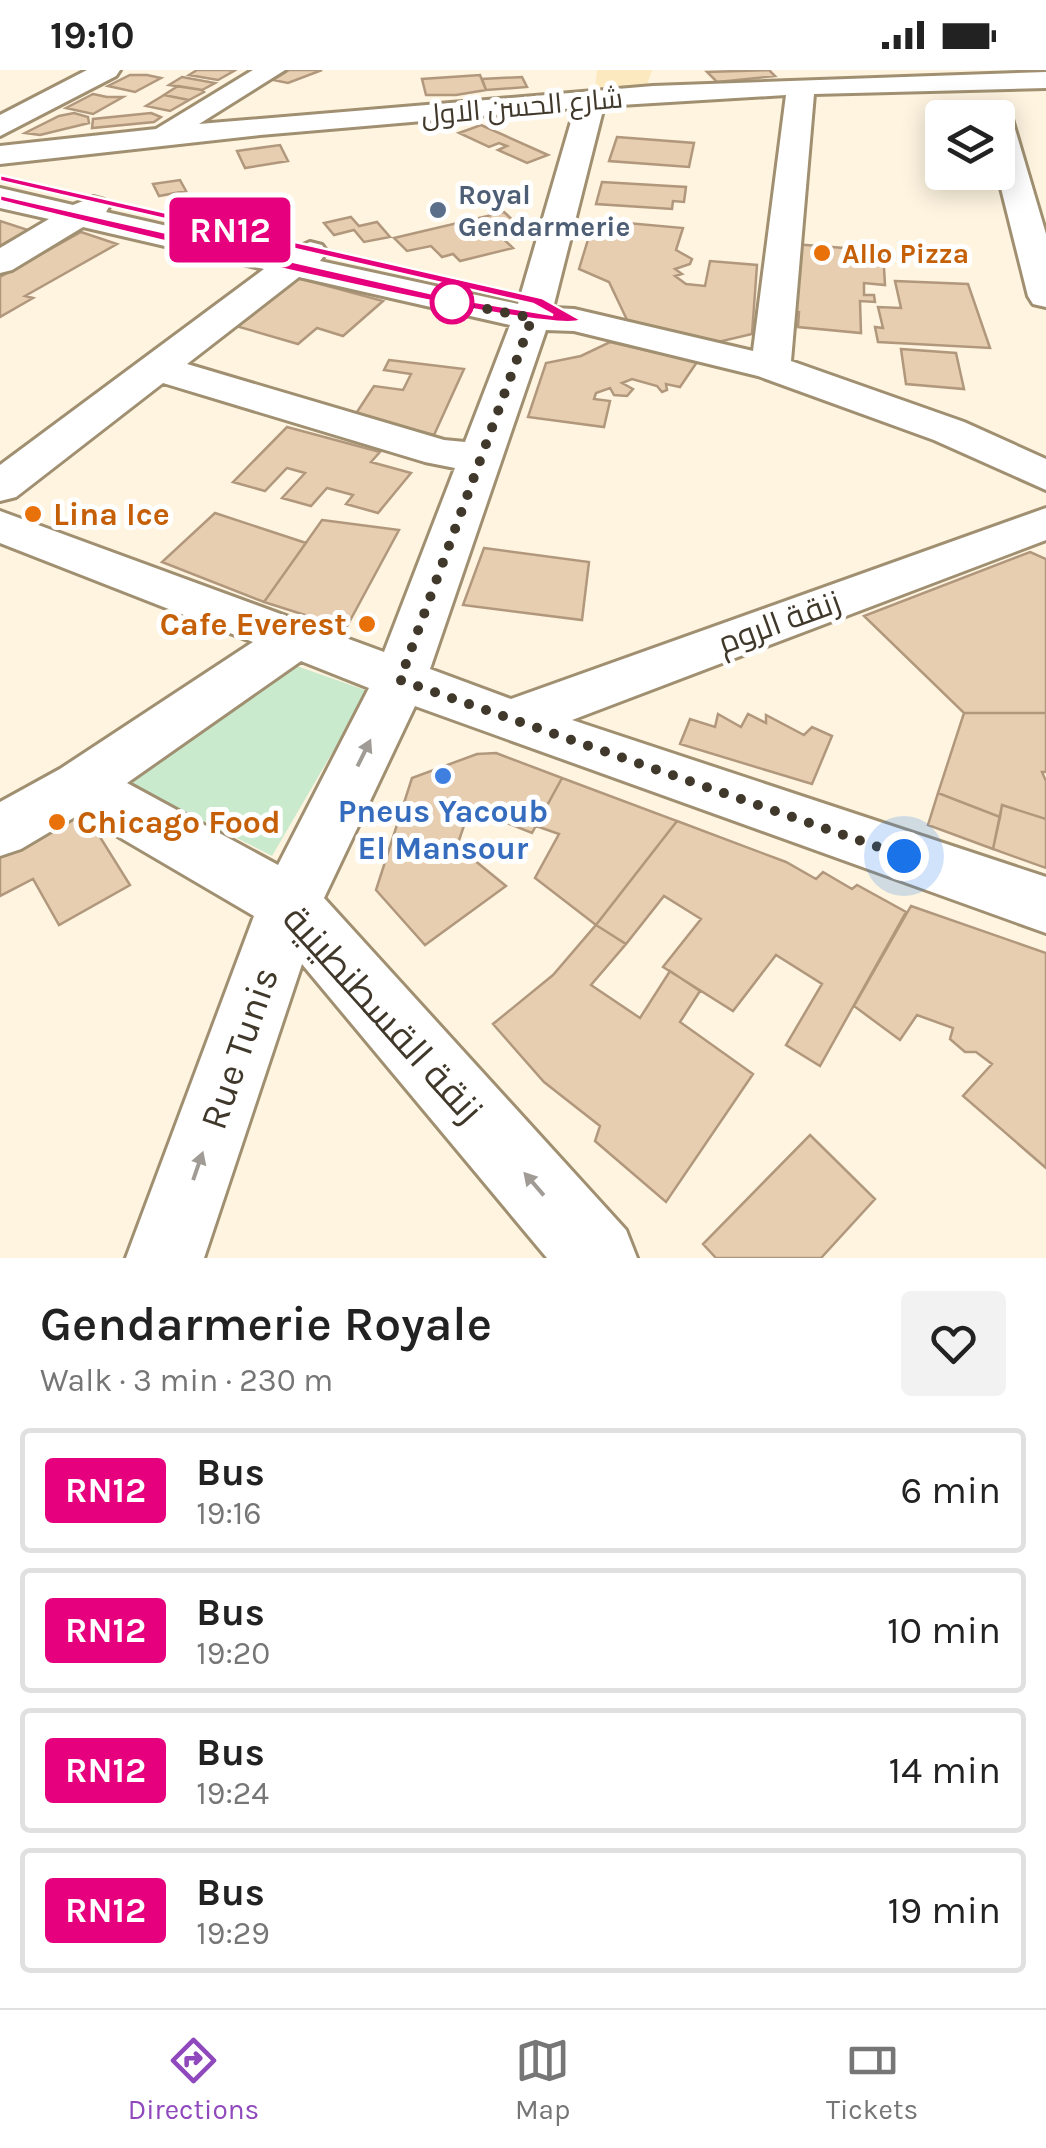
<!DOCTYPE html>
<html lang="en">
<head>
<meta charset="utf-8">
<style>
	:root { --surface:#fff; --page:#f2f2f2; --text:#222; --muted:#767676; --line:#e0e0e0; --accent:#8f49bd }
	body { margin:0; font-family:Karla,Cairo,sans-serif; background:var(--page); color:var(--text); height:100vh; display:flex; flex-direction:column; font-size:38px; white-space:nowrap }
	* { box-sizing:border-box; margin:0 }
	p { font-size:32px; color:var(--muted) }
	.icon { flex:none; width:55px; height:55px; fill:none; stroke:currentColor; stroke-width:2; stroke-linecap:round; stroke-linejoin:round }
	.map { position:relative; height:1188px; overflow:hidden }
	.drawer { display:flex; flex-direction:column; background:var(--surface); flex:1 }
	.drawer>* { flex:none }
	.badge { padding:0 20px; border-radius:8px; font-size:35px; line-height:65px }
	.tools { position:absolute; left:925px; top:30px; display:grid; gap:20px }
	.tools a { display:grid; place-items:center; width:90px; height:90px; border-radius:10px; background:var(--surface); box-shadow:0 5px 25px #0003; font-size:50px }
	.you { position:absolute; width:50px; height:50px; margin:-25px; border:8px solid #fff; border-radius:50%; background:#1a73e8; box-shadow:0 0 0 15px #1a73e833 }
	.map>.badge { position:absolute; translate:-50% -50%; box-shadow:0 0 0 5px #fff }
	.round { display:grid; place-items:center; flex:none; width:105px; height:105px; border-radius:10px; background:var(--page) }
	.summary { display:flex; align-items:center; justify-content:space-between; height:170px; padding:0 40px }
	h1 { font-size:48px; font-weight:600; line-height:75px }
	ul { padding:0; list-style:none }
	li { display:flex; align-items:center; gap:30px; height:125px; margin:0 20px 15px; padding:0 20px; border:5px solid var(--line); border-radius:10px }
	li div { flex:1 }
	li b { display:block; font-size:38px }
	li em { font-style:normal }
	li .badge { min-width:110px; font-weight:700; text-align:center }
	.status { display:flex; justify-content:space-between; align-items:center; height:70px; padding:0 50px; background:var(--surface); direction:ltr }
	.status svg { height:28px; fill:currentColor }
	.tabs { display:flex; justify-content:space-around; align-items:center; height:140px; border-top:2px solid var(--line); background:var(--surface); font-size:28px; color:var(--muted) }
	.tabs a { display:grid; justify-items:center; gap:5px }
	.tabs .on { color:var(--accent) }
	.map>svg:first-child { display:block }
</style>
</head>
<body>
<div class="status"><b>19:10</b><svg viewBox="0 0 49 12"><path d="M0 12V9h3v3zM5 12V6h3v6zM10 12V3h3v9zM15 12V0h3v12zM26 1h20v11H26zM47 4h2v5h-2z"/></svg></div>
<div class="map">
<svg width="1046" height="1188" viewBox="0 0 1046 1188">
	<rect width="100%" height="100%" fill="#fef4e0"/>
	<path fill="#fde9bf" d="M597,0H652L645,21H595Z"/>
	<path fill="#c9eacd" d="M291,594L368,621L272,786L121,709Z"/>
	<path fill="#e8ceb1" stroke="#b1987d" stroke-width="2.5" d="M197,0H228L234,1L218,10L189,5Z
		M289,0H322L288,13L273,10Z
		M769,0L775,6L717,12L707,2Z
		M130,5H147L161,8L135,22L108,16Z
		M480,5L486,20L456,25H426L422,9Z
		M182,7L215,13L202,20L169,15Z
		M522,7L527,17L486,20L482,9Z
		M178,16L202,20L204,22L189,30L164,25Z
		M93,24L107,27H123L93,44L66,38Z
		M164,25L189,30L170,41L146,36Z
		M74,43L88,47L89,53L40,65L25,63L59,46Z
		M151,43L161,47L154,52L92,58L93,49Z
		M481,55L548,85L527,93L498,80L507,76L499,73L489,77L459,63Z
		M617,67L694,73L689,97L609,91Z
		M280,75L288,91L245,98L237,81Z
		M180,110L186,121L159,126L153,114Z
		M602,112L686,117L684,132L673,131L672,139L596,134Z
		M504,142L518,155L495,161L513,178L460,191L453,184L442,187L431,176L407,181L394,168Z
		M351,147L359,156L377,152L390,167L364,172L354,160L334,165L324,153Z
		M594,150L683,158L676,180L692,189L690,194L675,199L682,204L675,206L686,214L705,216L710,191L757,195L752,264L718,272L628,252L609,212L579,199Z
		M0,151L37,163L0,183Z
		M81,162L117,174L25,226L33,228L0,247V207Z
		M793,174L883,181L885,215L864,213V225H874L875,232L860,231L861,263L798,257L799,242L789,241Z
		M298,208L383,231L343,266L317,258L298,274L236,256Z
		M895,211L968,214L990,278L878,272L875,257L883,258L878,237L901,238Z
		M610,272L697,292L680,317L666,314L667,320L662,322L657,316L632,309L622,313L633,319L627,326L614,325L610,318L596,323L594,329L610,331L604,357L528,347L546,293L581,286Z
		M901,279L956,283L964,319L906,314Z
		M389,290L464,299L434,365L355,345L374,316L403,320L411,304L384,300Z
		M287,357L380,382L371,392L411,403L378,443L346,434L353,425L327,418L311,436L282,428L305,403L287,398L265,421L233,412Z
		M215,443L306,473L264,532L162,492Z
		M322,450L399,460L346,558L264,532Z
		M484,478L589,492L582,550L463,535Z
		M1030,482L1046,489V643H964L864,546Z
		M964,643H1046V702H1042L1046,711V749L1002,735L1000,747L938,723Z
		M718,644L741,657L748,644L766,653V645L804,665L812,657L832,666L812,714L680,674L690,649L715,657Z
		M496,683L562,708L532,763L470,738L457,776L506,816L425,875L376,820L412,708L477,684Z
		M562,708L677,751L596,855L535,808L559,764L536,756Z
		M938,723L1000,747L993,779L928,755Z
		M80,735L130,815L59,855L33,809L0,826V778Z
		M1002,735L1046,749V798L993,779Z
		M677,751L786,792L816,809L823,802L852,819L857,815L906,842L820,996L786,975L822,914L776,885L733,941L663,897L701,849L664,826L626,874L596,855Z
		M911,836L1046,883V1098L963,1026L992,994L976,982H965L950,969L953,958L917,945L900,970L854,936Z
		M596,855L626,874L591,915L640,948L670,901L700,921L680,952L753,1004L666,1132L595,1071L600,1056L544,1012L493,954L553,905Z
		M810,1065L875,1129L821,1188H716L703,1174Z"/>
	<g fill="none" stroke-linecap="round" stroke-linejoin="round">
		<g stroke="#a09071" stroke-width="6">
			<path id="minor" d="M87,0H120L116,6L0,66V45Z
				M253,0H285L199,54L653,16L1046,2V18L814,24L791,291L964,352L1046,389V420L934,370L758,306L574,261L546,260L430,599L511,629L1046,438V470L572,650L1046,807V863L415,636L324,828L626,1160L637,1188H547L302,894L204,1188H126L254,846L80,744L21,779L0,786V732L60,699L253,572L0,473V441L384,582L455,398L425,392L163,313L16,427L0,431V395L264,199L83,157L12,200L0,203V178L49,149L0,138V118L73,135L93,127L104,130L109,137L106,142L286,183L310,172L322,175L327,182L320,191L518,234L575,38L260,65L0,94V76L156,59ZM786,25L753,281L574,239L553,238L604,36ZM299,207L510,255L465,372L444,370L187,294ZM301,591L369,618L278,795L127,713Z
				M998,40L1008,43L1012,49L1046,164V237L1033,234L1028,226L997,102L998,48H985Z"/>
		</g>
		<use href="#minor" fill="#fff" fill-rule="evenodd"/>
	</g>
	<defs><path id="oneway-solid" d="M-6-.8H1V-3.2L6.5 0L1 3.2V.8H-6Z" transform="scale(2.5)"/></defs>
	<g fill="#a09c95">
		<use href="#oneway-solid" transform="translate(364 683) rotate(-64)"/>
		<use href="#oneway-solid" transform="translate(198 1096) rotate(-71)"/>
		<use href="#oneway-solid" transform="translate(534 1114) rotate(-131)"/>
	</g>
	<path fill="#e6007e" stroke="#fff" stroke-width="2.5" d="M0,105L542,228L581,250C552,269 65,147 0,131V125L452,228L553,245L533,234L0,111Z"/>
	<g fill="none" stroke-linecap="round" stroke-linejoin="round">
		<path stroke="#40392b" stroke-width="10" stroke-dasharray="0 18" d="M452,232L532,248L400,610L904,786"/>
	</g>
	<circle fill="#5c6f8a" stroke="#fff" stroke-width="4" cx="438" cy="140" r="10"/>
	<g fill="#e8710a" stroke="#fff" stroke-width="4">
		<circle cx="822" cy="183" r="10"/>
		<circle cx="33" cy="444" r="10"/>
		<circle cx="367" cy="554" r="10"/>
		<circle cx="57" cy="752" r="10"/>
	</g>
	<circle fill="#fff" stroke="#e6007e" stroke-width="5" cx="452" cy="232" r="20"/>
	<circle fill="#3f7fe0" stroke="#fff" stroke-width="4" cx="443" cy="706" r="10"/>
	<g text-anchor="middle" stroke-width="10" stroke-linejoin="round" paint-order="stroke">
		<g font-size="28" fill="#40392b" stroke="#fff">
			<text transform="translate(522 36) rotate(-5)" y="10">شارع الحسن الاول</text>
		</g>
		<g font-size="28" font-weight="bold" fill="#4e5e75" stroke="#fff" text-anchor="start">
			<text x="458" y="134">Royal<tspan x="458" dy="32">Gendarmerie</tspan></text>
		</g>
		<g font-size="28" font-weight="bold" fill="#c56008" stroke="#fff" text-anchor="start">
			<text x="842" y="193">Allo Pizza</text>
		</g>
		<g font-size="32" font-weight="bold" fill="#c56008" stroke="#fff" text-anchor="start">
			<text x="53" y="455">Lina Ice</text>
			<text x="347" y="565" text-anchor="end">Cafe Everest</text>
			<text x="77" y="763">Chicago Food</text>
		</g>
		<g font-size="32" fill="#40392b" stroke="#fff">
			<text transform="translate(779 552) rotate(-20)" y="11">زنقة الروم</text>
		</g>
		<g font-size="32" font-weight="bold" fill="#366cbe" stroke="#fff">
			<text x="443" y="752">Pneus Yacoub<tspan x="443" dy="37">El Mansour</tspan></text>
		</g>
		<g font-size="38" fill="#40392b" stroke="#fff">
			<text transform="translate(383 944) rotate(48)" y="13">زنقة القسطنطينية</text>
			<text transform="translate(239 978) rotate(-71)" y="13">Rue Tunis</text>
		</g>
	</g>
</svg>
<div class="tools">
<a><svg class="icon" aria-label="layers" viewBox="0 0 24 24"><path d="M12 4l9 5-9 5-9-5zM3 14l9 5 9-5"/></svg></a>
</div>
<div class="you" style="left:904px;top:786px"></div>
<b class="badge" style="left:230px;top:160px;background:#e6007e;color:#fff">RN12</b>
</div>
<section class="drawer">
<div class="summary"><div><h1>Gendarmerie Royale</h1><p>Walk · 3 min · 230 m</p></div><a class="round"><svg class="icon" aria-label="heart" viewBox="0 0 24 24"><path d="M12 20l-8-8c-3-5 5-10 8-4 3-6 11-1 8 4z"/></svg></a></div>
<ul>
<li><span class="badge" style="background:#e6007e;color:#fff">RN12</span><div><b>Bus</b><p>19:16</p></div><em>6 min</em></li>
<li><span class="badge" style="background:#e6007e;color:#fff">RN12</span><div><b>Bus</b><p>19:20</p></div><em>10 min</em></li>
<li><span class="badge" style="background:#e6007e;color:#fff">RN12</span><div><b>Bus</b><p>19:24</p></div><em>14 min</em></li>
<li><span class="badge" style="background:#e6007e;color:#fff">RN12</span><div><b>Bus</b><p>19:29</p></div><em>19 min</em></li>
</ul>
</section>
<nav class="tabs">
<a class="on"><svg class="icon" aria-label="directions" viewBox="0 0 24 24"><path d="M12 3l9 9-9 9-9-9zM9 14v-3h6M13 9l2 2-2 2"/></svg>Directions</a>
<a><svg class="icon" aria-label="map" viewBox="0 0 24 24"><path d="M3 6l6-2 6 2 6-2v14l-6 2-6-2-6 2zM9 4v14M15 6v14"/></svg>Map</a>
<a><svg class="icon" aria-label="tickets" viewBox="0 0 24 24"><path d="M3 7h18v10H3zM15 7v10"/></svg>Tickets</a>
</nav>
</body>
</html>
